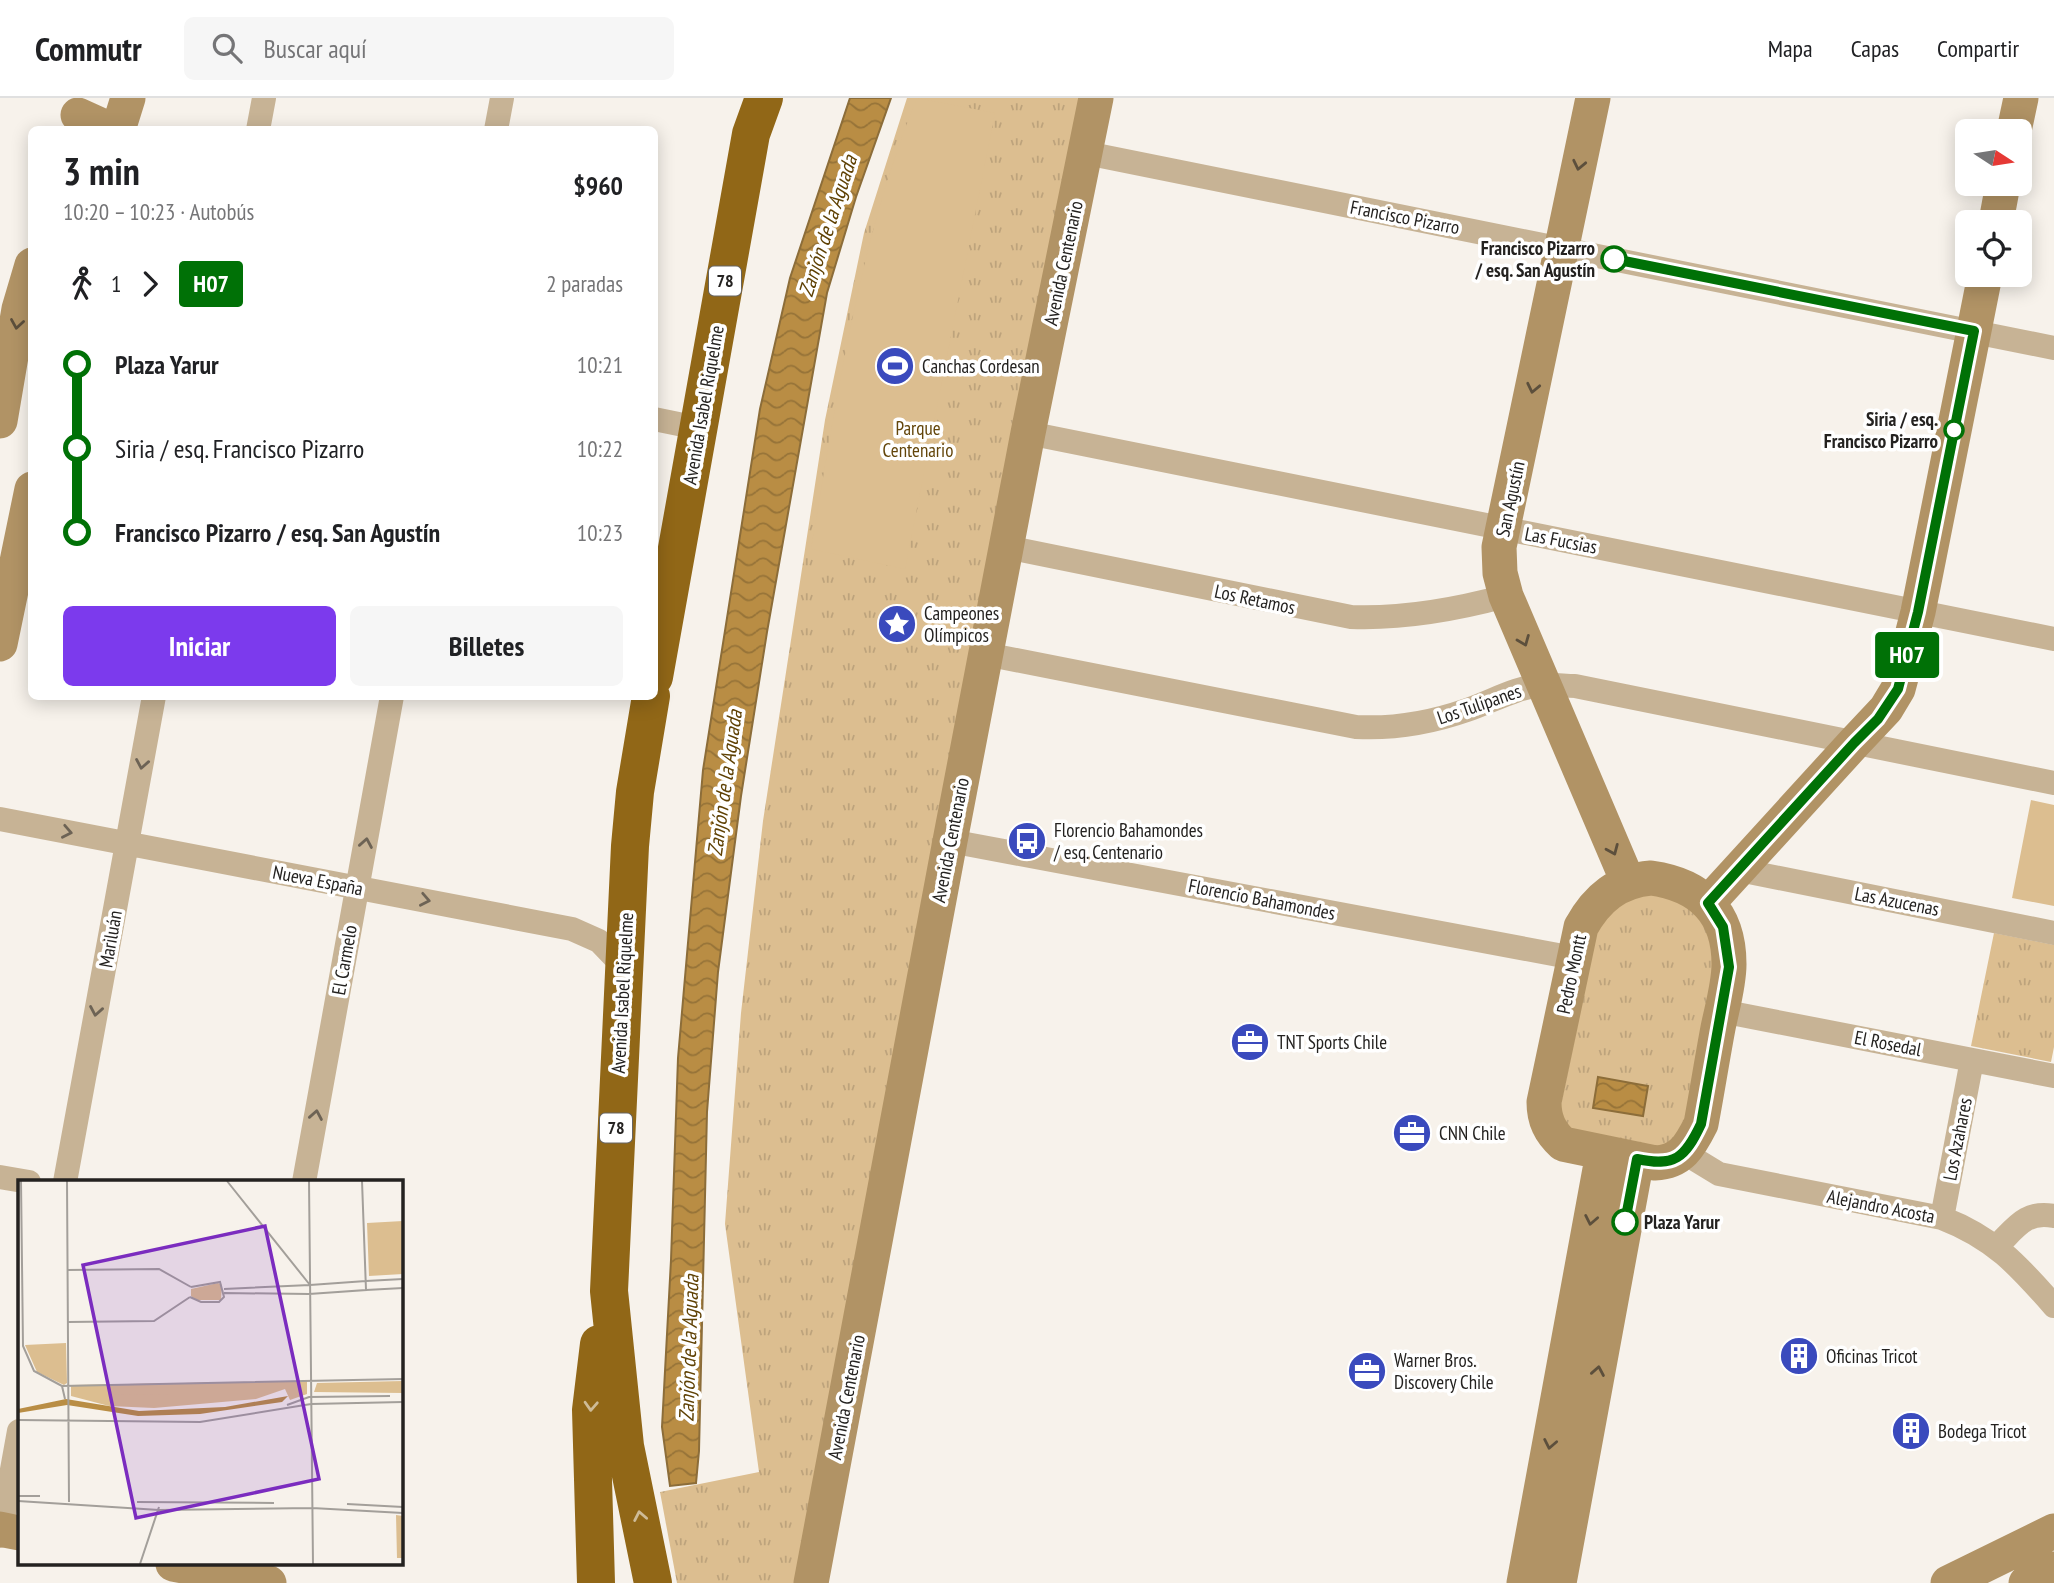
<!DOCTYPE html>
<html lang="es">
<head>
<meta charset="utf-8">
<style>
	:root { --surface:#fff; --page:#f6f6f6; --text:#202124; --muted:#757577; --line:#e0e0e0; --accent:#7c3aed }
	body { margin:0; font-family:"PT Sans Narrow",sans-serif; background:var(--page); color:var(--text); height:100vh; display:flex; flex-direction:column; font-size:26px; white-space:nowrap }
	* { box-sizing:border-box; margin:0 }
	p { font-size:23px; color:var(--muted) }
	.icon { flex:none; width:38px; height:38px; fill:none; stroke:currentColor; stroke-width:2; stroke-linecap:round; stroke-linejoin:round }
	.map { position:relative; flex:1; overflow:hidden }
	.drawer { position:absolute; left:28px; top:28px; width:630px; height:574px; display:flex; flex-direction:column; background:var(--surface); border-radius:10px; box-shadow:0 4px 18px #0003 }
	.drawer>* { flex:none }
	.badge { padding:0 14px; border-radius:5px; font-size:24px; line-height:46px }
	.needle { width:46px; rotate:102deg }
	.buttons { position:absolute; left:1955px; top:21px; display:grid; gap:14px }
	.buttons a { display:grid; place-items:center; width:77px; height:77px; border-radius:10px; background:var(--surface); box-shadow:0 4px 18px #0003; font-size:35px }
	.map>.badge { position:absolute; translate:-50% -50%; box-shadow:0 0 0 4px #fff }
	.legs { display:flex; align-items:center; gap:10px; height:77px; padding:0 35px; font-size:23px }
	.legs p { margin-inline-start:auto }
	.summary { display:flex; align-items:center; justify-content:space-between; height:119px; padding:0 35px }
	h1 { font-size:38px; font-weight:600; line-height:52px }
	.primary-button { display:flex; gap:14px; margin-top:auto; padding:14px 35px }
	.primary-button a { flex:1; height:80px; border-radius:10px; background:var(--accent); color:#fff; font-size:28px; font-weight:600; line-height:80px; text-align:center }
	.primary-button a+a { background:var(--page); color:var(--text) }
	ul { padding:0 35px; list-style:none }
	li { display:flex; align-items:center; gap:24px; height:84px; font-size:26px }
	li i { display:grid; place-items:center; width:10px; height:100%; margin:0 9px; background:currentColor }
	li i::after { content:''; width:18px; height:18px; margin:-9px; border:5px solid; border-radius:50%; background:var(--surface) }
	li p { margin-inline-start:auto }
	li:first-child i { background:linear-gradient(#0000 50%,currentColor 0) }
	li:last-child i { background:linear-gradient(currentColor 50%,#0000 0) }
	header { display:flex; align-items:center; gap:42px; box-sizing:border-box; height:98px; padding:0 35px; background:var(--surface); border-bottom:2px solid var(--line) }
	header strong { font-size:33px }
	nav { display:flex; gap:38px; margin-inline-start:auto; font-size:24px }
	.search { width:490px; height:63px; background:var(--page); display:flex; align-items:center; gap:18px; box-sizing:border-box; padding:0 24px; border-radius:10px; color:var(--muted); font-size:26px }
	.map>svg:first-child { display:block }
</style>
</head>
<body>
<header>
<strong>Commutr</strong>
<div class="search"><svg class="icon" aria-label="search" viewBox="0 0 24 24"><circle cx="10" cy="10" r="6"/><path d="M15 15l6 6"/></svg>Buscar aquí</div>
<nav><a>Mapa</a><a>Capas</a><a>Compartir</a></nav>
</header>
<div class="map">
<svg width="2054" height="1485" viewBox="0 0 2054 1485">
	<defs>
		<pattern id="grass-tufts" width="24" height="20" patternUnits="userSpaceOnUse" patternTransform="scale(1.75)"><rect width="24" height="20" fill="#dcbe90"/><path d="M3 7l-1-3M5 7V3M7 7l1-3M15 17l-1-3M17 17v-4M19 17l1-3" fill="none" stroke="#bda37c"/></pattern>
		<pattern id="water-waves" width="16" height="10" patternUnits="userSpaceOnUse" patternTransform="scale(1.75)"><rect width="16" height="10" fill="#b98d44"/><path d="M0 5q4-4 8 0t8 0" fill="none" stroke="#967338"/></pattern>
	</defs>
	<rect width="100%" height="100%" fill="#f7f2eb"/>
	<path fill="url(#grass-tufts)" d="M907,0H1081L796,1485H677L660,1394L759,1374L725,1126L741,915L763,723L825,322L864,135Z
		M1651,791L1705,817L1718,863L1691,1021L1667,1054L1582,1043L1558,1020L1601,814Z
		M1994,835L2054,847V949L2051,964L1971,948Z"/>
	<path fill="#dcbe90" d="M917,0L995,15L905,471L811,451C837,301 859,141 917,0Z
		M2031,702L2054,707V808L2012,800Z"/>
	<path fill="url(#water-waves)" stroke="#8c6d39" stroke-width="2" d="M850,0H891L856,99L827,195L767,534L741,698L718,874L707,1014L699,1353L696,1385L670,1388L662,1329L671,1162L678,960L703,672L760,311L790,180Z
		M1598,979L1648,988L1643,1018L1593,1010Z"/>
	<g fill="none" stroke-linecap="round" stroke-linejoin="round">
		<path stroke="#c7b395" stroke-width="24" d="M258,32L264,0
			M496,32L502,0
			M1086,55L2054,250
			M654,321L698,330
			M1028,335L2054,541
			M1006,449L1351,519C1404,521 1454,512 1506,498
			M985,556L1356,629C1394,631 1430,625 1467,612C1491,604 1516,589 1543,587C1553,586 1565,588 1575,588L2054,685
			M0,721L572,831L599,843L623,868
			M950,743L1574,860
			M1739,772L2054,835
			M1721,913L2054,978
			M1686,1051L1696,1062L1719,1076L1942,1120C1994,1140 2018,1167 2054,1208
			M0,1079L29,1084
			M65,1084L154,598
			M304,1084L392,598
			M1942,1120L1972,962
			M1996,1149C2015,1131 2025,1112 2054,1118
			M0,1438L19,1333"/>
		<path stroke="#b19365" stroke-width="35" d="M1593,0L1499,449L1500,475L1506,498L1628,784
			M78,17L111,32
			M118,32L128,0
			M2014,33L2021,0
			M1996,124L2003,86
			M0,323L19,211L32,167
			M0,546L32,391
			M1651,780C1701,787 1729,815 1729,866C1729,887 1722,910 1718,930C1712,962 1707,994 1701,1026C1690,1048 1681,1064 1655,1065L1563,1046C1550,1034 1544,1022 1544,1004L1581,829C1597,800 1618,783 1651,780Z
			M1708,805L1854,645L1886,611L1898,591L1902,576L1918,514L1985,177
			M0,1431L19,1435
			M173,1466L269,1485
			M811,1485L950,743L1028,335L1096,0
			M1524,1485L1603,1055
			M1559,1485L1637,1061
			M1948,1485L2054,1433
			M2026,1485L2054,1471"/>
		<path stroke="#916717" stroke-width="38" d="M654,579L751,36L764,0
			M651,598L635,694L630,748L609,1193L625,1348L653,1485
			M596,1485L591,1312L599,1246"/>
	</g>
	<defs><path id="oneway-chevron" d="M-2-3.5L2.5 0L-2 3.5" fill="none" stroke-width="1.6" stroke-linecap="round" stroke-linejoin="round" transform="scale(1.75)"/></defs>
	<g stroke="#5c4f3c">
		<use href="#oneway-chevron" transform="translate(1579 67) rotate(102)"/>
		<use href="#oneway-chevron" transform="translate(17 226) rotate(99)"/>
		<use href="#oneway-chevron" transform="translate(1533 290) rotate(102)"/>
		<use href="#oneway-chevron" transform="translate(1524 543) rotate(68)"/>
		<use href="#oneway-chevron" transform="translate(1613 752) rotate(67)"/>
		<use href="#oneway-chevron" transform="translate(1591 1122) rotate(101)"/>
		<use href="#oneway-chevron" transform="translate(1598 1273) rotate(-80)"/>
		<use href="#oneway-chevron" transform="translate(1550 1346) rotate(101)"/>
	</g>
	<g stroke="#6d6355">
		<use href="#oneway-chevron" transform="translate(142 666) rotate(100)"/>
		<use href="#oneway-chevron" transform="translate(67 734) rotate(11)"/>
		<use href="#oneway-chevron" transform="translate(366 745) rotate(-80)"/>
		<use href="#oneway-chevron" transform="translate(425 802) rotate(11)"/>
		<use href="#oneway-chevron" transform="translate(96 913) rotate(100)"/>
		<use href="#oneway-chevron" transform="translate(316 1017) rotate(-80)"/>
	</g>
	<g stroke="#cebb97">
		<use href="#oneway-chevron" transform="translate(591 1308) rotate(93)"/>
		<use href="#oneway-chevron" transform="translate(640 1418) rotate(-101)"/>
	</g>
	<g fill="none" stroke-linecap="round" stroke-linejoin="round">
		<g stroke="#fff" stroke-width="16">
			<path id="line-1" d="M1614,161L1974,233L1918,514L1898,591L1878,621L1854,645L1708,805L1723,829L1729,869L1701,1026C1685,1060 1675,1069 1637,1061L1625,1124"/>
		</g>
		<use href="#line-1" stroke="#007106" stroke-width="10"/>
	</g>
	<defs>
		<g id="stadium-disc" transform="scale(2.0125)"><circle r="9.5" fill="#3a4abd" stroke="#fff"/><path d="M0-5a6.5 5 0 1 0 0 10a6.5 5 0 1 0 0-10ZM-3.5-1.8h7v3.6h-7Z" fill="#fff"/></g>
		<g id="sight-disc" transform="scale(2.0125)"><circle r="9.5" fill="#3a4abd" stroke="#fff"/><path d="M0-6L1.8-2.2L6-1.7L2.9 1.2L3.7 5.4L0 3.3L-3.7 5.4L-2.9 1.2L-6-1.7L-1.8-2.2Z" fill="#fff"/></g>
		<g id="bus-disc" transform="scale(2.0125)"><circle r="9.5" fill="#3a4abd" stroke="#fff"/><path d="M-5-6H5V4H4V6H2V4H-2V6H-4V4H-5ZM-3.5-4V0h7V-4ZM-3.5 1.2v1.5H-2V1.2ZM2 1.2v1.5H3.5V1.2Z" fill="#fff"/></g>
		<g id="office-disc" transform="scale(2.0125)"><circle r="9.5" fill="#3a4abd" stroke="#fff"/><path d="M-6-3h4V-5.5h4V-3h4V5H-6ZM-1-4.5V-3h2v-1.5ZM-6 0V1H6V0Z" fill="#fff"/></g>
		<g id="building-disc" transform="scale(2.0125)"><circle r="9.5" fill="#3a4abd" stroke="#fff"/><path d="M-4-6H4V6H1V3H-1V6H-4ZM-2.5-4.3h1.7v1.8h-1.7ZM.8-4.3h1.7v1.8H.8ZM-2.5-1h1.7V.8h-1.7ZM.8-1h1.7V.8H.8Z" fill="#fff"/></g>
	</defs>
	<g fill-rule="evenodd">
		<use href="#stadium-disc" x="895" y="268"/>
		<use href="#sight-disc" x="897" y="526"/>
		<use href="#bus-disc" x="1027" y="743"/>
		<use href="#office-disc" x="1250" y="944"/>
		<use href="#office-disc" x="1412" y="1035"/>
		<use href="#building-disc" x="1799" y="1258"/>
		<use href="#office-disc" x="1367" y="1273"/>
		<use href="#building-disc" x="1911" y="1333"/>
	</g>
	<g fill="#fff" stroke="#007106" stroke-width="3.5">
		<circle cx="1614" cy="161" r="12"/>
		<circle cx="1954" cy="332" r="9"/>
		<circle cx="1625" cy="1124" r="12"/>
	</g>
	<g text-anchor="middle" stroke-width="7" stroke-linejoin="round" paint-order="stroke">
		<g fill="#fff" stroke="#666463" stroke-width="2">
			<rect x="709" y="168.5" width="32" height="29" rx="5"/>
			<rect x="600" y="1015.5" width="32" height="29" rx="5"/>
		</g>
		<g font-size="18" font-weight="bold" fill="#242220">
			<text x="725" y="189">78</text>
			<text x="616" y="1036">78</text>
		</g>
		<g font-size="19" fill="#242220" stroke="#fff">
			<text transform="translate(1405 119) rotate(11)" y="7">Francisco Pizarro</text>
			<text transform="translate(1063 165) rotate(-78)" y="7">Avenida Centenario</text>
			<text transform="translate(703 307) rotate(-80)" y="7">Avenida Isabel Riquelme</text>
			<text transform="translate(1510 401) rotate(-78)" y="7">San Agustín</text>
			<text transform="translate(1561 442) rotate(11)" y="7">Las Fucsias</text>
			<text transform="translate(1255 501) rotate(12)" y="7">Los Retamos</text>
			<text transform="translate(1479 606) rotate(-19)" y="7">Los Tulipanes</text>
			<text transform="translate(950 742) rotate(-79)" y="7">Avenida Centenario</text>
			<text transform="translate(318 782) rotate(11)" y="7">Nueva España</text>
			<text transform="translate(1262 801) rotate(11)" y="7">Florencio Bahamondes</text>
			<text transform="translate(1897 803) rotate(11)" y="7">Las Azucenas</text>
			<text transform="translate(110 841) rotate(-80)" y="7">Mariluán</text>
			<text transform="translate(344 862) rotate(-80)" y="7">El Carmelo</text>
			<text transform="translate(1571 876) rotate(-78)" y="7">Pedro Montt</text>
			<text transform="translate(622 895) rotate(-87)" y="7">Avenida Isabel Riquelme</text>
			<text transform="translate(1888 945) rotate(11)" y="7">El Rosedal</text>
			<text transform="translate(1957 1041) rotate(-79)" y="7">Los Azahares</text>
			<text transform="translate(1881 1108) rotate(11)" y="7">Alejandro Acosta</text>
			<text transform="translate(846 1299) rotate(-79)" y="7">Avenida Centenario</text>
		</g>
		<g font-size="19" font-weight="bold" fill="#242220" stroke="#fff" text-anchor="end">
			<text x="1595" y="157">Francisco Pizarro<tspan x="1595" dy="22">/ esq. San Agustín</tspan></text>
			<text x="1938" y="328">Siria / esq.<tspan x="1938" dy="22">Francisco Pizarro</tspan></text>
			<text x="1644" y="1131" text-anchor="start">Plaza Yarur</text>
		</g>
		<g font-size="19" fill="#242220" stroke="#fff" text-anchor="start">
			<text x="922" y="275">Canchas Cordesan</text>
			<text x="924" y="522">Campeones<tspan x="924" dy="22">Olímpicos</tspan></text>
			<text x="1054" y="739">Florencio Bahamondes<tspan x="1054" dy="22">/ esq. Centenario</tspan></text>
			<text x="1277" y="951">TNT Sports Chile</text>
			<text x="1439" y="1042">CNN Chile</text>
			<text x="1826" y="1265">Oficinas Tricot</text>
			<text x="1394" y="1269">Warner Bros.<tspan x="1394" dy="22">Discovery Chile</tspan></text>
			<text x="1938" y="1340">Bodega Tricot</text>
		</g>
		<g font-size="19" fill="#63450a" stroke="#fff">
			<text x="918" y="337">Parque<tspan x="918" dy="22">Centenario</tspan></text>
		</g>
		<g font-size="21" font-style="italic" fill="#5f4104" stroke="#fff">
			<text transform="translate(828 128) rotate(-72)" y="7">Zanjón de la Aguada</text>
			<text transform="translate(725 685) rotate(-82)" y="7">Zanjón de la Aguada</text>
			<text transform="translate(689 1250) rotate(-88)" y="7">Zanjón de la Aguada</text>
		</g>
	</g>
	<g transform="translate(18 1082)">
		<rect width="385" height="385" fill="#f7f2eb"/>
		<path d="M200,103L204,105L203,120H178L173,116V109ZM48,163L49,203L46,205L19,192L7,165ZM289,201V214L272,220L267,209L238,219L136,228L91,226L53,216V205ZM385,201V213L296,212L299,203ZM378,335L385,336V378H379Z" fill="#dcbe90"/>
		<path d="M385,41V94L351,96L349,43ZM152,214V226L94,225V215Z" fill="#dcbe90"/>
		<path d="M270,216L264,222L182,234L120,236L49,225L0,233V229L48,219L121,231L207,227Z" fill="#b98d44"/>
		<path fill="none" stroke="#a39f9a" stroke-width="2" d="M3,1L5,166L16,191L44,206L47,219M49,1L51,322M209,1L292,105M291,1L295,384M49,90L141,89L173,107M348,101L385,99M292,105L348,101M206,109L292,105M348,110L385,108M206,113L291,114M291,114L348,110L344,1M172,117L183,122H201L206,117L202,102L173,107M50,142L136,141L172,117M44,206L385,199M269,225L291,217L372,216M0,240L182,242L293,224L385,222M0,316H22M0,321L141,330L294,328L385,333M119,322L256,323M329,324L385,327M122,384L141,327"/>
		<path fill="#7b2cbf" fill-opacity="0.15" stroke="#7b2cbf" stroke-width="3.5" d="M247,46L301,299L118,338L65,85Z"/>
		<rect width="385" height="385" fill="none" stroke="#242220" stroke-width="3.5"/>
	</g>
</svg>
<div class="buttons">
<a><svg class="needle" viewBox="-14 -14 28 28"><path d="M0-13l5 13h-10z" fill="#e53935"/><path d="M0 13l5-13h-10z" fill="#757577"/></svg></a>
<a><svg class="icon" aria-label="locate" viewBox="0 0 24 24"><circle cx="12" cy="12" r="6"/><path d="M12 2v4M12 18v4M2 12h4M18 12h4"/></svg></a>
</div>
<b class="badge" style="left:1907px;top:557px;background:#007106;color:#fff">H07</b>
<section class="drawer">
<div class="summary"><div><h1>3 min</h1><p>10:20 – 10:23 · Autobús</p></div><b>$960</b></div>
<div class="legs"><svg class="icon" aria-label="walk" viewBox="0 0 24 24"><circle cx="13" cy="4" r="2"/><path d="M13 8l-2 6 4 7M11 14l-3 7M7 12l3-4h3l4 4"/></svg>1<svg class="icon" aria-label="forward" viewBox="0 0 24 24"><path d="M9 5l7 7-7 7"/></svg><b class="badge" style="background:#007106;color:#fff">H07</b><p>2 paradas</p></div>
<ul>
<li><i style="color:#007106"></i><b>Plaza Yarur</b><p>10:21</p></li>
<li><i style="color:#007106"></i><span>Siria / esq. Francisco Pizarro</span><p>10:22</p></li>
<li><i style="color:#007106"></i><b>Francisco Pizarro / esq. San Agustín</b><p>10:23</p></li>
</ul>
<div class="primary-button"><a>Iniciar</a><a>Billetes</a></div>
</section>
</div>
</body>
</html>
